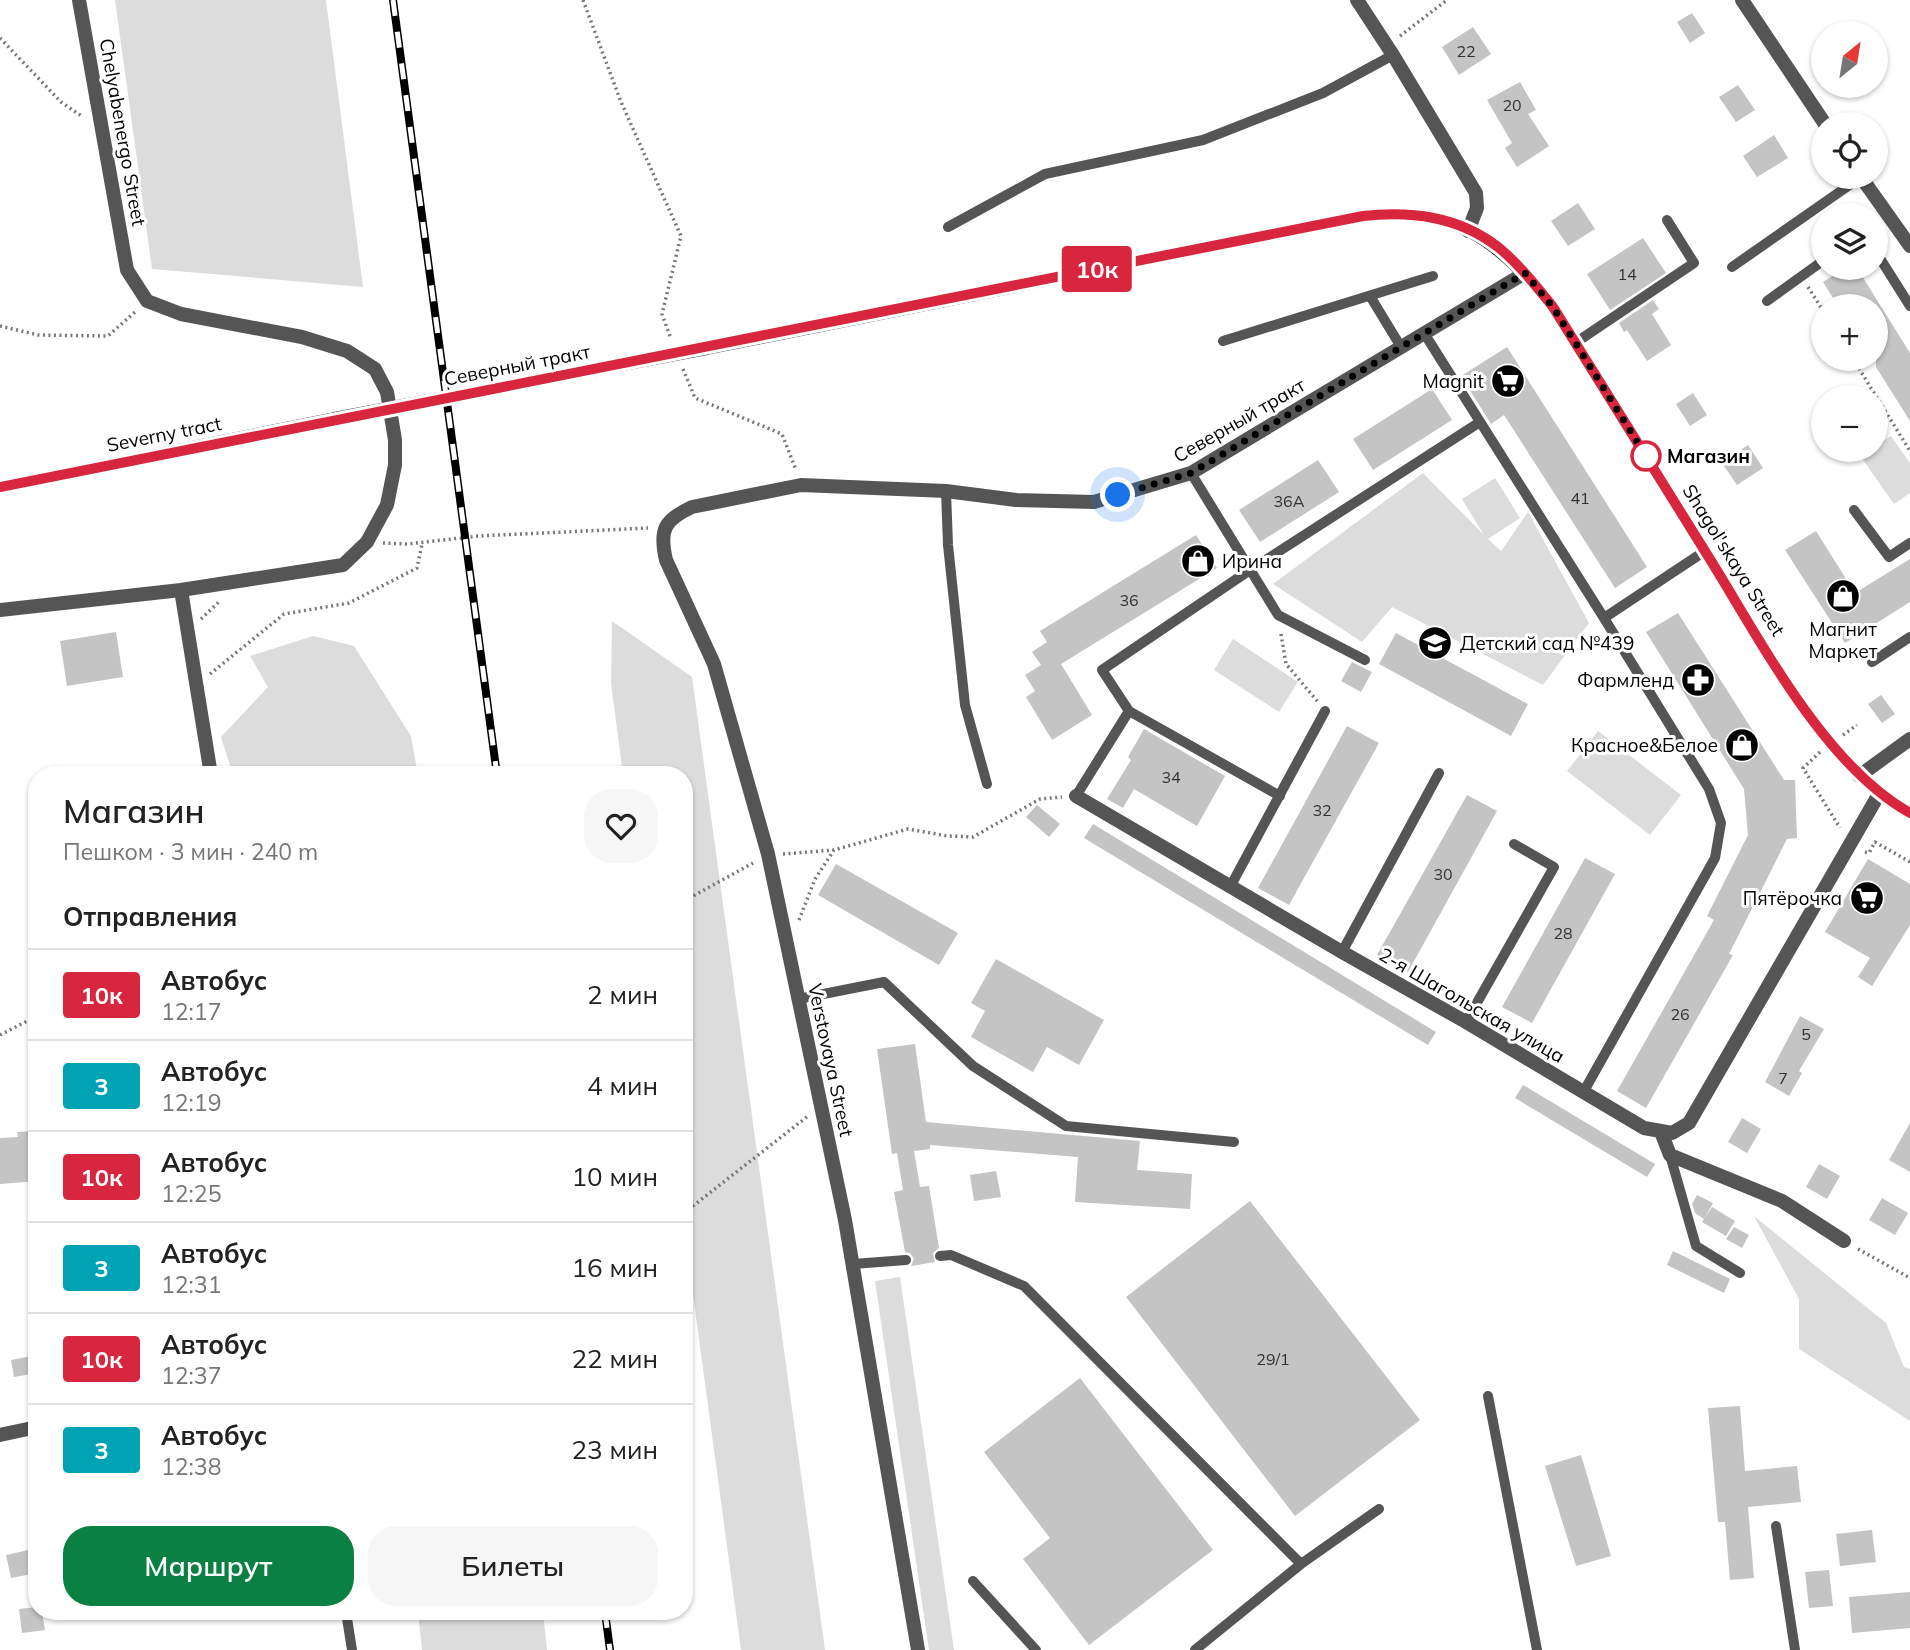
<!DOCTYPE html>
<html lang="ru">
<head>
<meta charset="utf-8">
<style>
	:root { --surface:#fff; --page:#f6f6f6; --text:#222; --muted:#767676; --line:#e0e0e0; --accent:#0b8043 }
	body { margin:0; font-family:Mulish,sans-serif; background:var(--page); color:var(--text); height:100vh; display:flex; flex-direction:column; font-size:26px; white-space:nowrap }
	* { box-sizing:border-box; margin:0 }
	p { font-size:23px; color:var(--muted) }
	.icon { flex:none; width:38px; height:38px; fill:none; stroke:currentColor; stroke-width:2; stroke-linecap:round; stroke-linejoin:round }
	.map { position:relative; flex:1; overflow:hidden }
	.panel { position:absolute; left:28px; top:766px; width:665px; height:854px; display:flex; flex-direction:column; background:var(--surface); border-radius:28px; box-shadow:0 2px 5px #0004 }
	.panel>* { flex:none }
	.badge { padding:0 14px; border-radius:5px; font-size:24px; line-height:46px }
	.needle { width:46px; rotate:30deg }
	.controls { position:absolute; left:1811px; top:21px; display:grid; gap:14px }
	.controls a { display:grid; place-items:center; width:77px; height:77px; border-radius:50%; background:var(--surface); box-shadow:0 2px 5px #0004; font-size:35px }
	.you { position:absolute; width:35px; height:35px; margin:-18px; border:5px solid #fff; border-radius:50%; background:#1a73e8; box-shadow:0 0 0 10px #1a73e833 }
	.map>.badge { position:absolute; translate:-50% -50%; box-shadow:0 0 0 4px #fff }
	h2 { padding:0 35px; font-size:26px; line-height:63px }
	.round { display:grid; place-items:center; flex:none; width:74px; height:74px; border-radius:28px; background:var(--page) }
	.overview { display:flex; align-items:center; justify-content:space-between; height:119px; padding:0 35px }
	h1 { font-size:33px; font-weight:600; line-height:52px }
	.button { display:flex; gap:14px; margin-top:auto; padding:14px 35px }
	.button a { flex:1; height:80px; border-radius:28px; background:var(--accent); color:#fff; font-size:28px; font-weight:600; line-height:80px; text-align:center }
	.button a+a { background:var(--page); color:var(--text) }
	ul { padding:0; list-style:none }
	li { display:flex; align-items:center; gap:21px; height:91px; padding:0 35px; border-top:2px solid var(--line) }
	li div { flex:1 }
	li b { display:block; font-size:26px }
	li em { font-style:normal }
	li .badge { min-width:77px; font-weight:700; text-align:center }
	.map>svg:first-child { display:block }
</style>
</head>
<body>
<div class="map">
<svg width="1910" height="1650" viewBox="0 0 1910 1650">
	<rect width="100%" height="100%" fill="#fff"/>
	<path fill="#dcdcdc" d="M115,0H326L363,287L152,269Z
		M1891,436L1910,463V493L1894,504L1861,457L1871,450H1876V446Z
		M1423,473L1484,535L1462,499L1495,478L1520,518L1488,539L1501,551L1528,512L1589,623L1543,685L1392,607L1362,642L1273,584Z
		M612,621L692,677L825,1650H741L684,1228V775H623L611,683Z
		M313,636L354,646L411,736L418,775H233L221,737L268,687L250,656Z
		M1233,639L1298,682L1279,712L1214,670Z
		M1598,731L1681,795L1650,835L1567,771Z
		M1754,1216L1886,1323L1904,1367L1910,1369V1421L1799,1349V1299Z
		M900,1277L954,1650H929L875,1281Z
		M418,1612H543L547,1650H422Z"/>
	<path fill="#c4c4c4" d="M1692,13L1705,33L1690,43L1677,22Z
		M1473,27L1491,54L1459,75L1442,47Z
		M1520,82L1536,110L1528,114L1549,146L1517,167L1505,148L1512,143L1487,100Z
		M1738,85L1755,110L1736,122L1719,97Z
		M1774,135L1788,158L1757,177L1743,156Z
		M1578,203L1595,229L1568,246L1551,221Z
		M1643,238L1666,273L1610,310L1587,274Z
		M1845,268H1857L1910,353V421L1876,367V306H1838L1823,282Z
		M1653,300L1659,309L1652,314L1671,345L1647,361L1627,330L1624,332L1619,323Z
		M1507,347L1647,567L1615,588L1504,415L1491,424L1461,376Z
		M1432,389L1452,420L1373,470L1353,439Z
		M1693,393L1707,415L1690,426L1676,404Z
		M1748,445L1763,468L1737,485L1722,463Z
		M1318,460L1339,492L1260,542L1239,510Z
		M1816,531L1855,593L1910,559V602L1845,643L1785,550Z
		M1196,535L1217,568L1061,664L1092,715L1052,740L1026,697L1035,691L1025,675L1041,665L1032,652L1047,642L1040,631Z
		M1678,613L1784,780H1795L1797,838L1787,839L1729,954L1733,955L1646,1108L1617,1091L1714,920L1707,916L1748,835L1744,789L1646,632Z
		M116,632L123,677L67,686L60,641Z
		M1396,633L1528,704L1511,736L1379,664Z
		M1352,662L1372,672L1361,692L1341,681Z
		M1881,695L1895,714L1882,723L1868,704Z
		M1347,726L1379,743L1289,905L1258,888Z
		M1144,729L1225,776L1197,826L1134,789L1123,808L1107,799L1131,760L1128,757Z
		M1467,795L1497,811L1408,972L1377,955Z
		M1037,805L1060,824L1049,837L1026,817Z
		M1093,824L1436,1032L1428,1045L1084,838Z
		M1585,858L1615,874L1532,1023L1502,1007Z
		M1868,859L1910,884V925L1872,986L1858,977L1870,958L1825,932Z
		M836,864L958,933L939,965L818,895Z
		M996,959L1104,1020L1079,1065L1047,1047L1033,1072L971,1037L985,1011L971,1003Z
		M1800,1016L1824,1029L1799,1071L1802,1073L1789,1096L1765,1082Z
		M915,1044L926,1122L1140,1141L1137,1170L1192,1174L1190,1209L1075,1202L1078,1157L930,1145V1149L914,1151L920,1187L929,1186L939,1248L933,1253L935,1262L911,1266L914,1259L910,1253L905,1252L894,1192L903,1190L897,1153L892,1154L877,1049Z
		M1523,1085L1655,1164L1647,1177L1515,1098Z
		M1742,1118L1761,1129L1747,1153L1728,1142Z
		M1910,1123V1172L1889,1160Z
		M37,1131V1181L0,1184V1138L18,1137L17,1132Z
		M1819,1164L1840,1176L1827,1199L1806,1187Z
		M996,1171L1001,1197L974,1201L970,1175Z
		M1697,1195L1713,1203L1704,1219L1695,1213L1692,1204Z
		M1882,1198L1908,1213L1895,1235L1869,1220Z
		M1250,1201L1420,1420L1295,1516L1126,1297Z
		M1712,1207L1735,1221L1726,1236L1702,1222Z
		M1734,1227L1749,1235L1742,1248L1726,1239Z
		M1673,1251L1730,1279L1724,1293L1667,1265Z
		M37,1355V1373L14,1377L11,1360Z
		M1080,1378L1213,1550L1089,1645L1023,1559L1050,1538L984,1452Z
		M1740,1406L1745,1471L1797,1466L1801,1502L1748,1507L1754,1578L1730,1580L1725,1522H1718L1708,1408Z
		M1581,1455L1611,1556L1576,1566L1545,1466Z
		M1872,1530L1876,1562L1840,1566L1836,1534Z
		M37,1548V1573L11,1578L6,1555Z
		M1829,1570L1833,1606L1809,1608L1805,1572Z
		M1910,1592V1628L1852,1633L1849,1597Z
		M37,1607V1612H42L45,1630L22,1633L19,1609Z"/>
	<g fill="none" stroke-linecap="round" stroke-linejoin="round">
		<path stroke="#777" stroke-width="3.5" stroke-dasharray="2 3.5" stroke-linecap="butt" d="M583,0L621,102L681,236L662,314L671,339
			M1400,36L1447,0
			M0,38L61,102L83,117
			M1808,287L1824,312
			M0,326L38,335L108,336L135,312
			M1853,359L1910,451
			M683,369L695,398L782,434L796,470
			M383,543L407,544L479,536L648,528
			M201,619L221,600
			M1281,634L1286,664L1318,702
			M210,674L284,614L349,603L417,568L422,544
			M1843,735L1857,725
			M1820,752L1803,768L1840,828
			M1865,852L1869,853L1875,842L1910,862
			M783,854L834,850L908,829L948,836L973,837L1040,799L1062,797
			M684,901L753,863
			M799,920L815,879L834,850
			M0,1035L37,1016
			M684,1213L808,1116
			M1858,1249L1910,1278"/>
		<path stroke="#555" stroke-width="10" d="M948,227L1045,174L1203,140L1323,93L1393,55
			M1876,252L1910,306
			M1732,267L1861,177
			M1370,296L1401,347
			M1767,301L1824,260
			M1424,333L1604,618L1709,789L1721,823L1715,858L1584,1091
			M1223,341L1433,276
			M1575,343L1694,263L1667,220
			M1191,473L1278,615L1365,660
			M946,491L948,545L965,705L987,784
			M1854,510L1889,557L1910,543
			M1604,618L1705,551
			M1872,662L1910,637
			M1076,796L1129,711
			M1280,796L1129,711L1102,670L1250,570L1480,422
			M1230,887L1325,711
			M1342,952L1439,773
			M798,999L884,982L973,1066L1066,1126L1234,1142
			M1466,1022L1554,867L1514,844
			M1670,1155L1696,1246L1740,1273
			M940,1256L951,1255L1024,1286L1301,1564L1195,1650
			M853,1264L906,1260
			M1488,1396L1537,1650
			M1776,1526L1795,1650
			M1301,1564L1379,1509
			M973,1581L1036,1650
			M346,1612L352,1650"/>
		<path stroke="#555" stroke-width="14" d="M1742,0L1825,124
			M1861,177L1910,246
			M181,590L211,775
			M0,610L181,590L343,565L367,542L387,505L395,465V440L387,392L375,369L347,351L302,337L181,314L147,301L127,270L79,0
			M1859,776L1910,739
			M1076,796L1342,952L1466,1022L1644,1128L1672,1133L1689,1123L1879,794
			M1661,1132L1670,1155L1782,1201L1844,1241
			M0,1435L37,1427"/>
		<path stroke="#555" stroke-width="14" d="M1357,0L1393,55L1476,193L1477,208L1468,231
			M918,1650L845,1220L768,854L714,664L666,560C659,530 664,520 692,507L801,485L946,491L1016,500L1094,502L1191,473L1525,273"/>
		<path stroke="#222" stroke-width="14" d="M706,348L1363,216C1456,206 1497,238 1553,307C1605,391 1658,476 1711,560C1763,643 1824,764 1910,813
			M0,487L335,419"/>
		<g stroke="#000" stroke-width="8">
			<path id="rail" d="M393,0L497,775
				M605,1612L610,1650"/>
		</g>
		<use href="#rail" stroke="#fff" stroke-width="5" stroke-dasharray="16" stroke-linecap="butt"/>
		<path stroke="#222" stroke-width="14" d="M335,419L706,348"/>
	</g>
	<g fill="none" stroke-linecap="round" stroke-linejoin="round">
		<g stroke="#fff" stroke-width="16">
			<path id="line" d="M0,487L1363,216C1411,211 1458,216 1498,247C1519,264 1536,286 1553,307C1604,390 1657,473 1708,556C1760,639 1823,764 1910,813"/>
		</g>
		<use href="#line" stroke="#d7263d" stroke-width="10"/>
		<path stroke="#000" stroke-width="7" stroke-dasharray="0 12.6" d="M1118,495L1191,473L1525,273L1553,307L1646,456"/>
	</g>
	<defs>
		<g id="supermarket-disc" transform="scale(1.75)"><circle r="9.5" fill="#000" stroke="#fff"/><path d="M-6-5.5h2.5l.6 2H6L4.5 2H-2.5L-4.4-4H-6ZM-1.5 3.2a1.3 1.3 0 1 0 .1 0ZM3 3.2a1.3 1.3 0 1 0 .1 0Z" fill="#fff"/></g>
		<g id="shop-disc" transform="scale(1.75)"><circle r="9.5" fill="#000" stroke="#fff"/><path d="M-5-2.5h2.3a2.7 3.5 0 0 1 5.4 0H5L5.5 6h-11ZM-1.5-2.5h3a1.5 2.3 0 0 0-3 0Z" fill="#fff"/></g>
		<g id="school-disc" transform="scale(1.75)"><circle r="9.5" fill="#000" stroke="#fff"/><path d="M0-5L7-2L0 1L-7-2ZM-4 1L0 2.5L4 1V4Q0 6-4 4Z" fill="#fff"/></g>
		<g id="pharmacy-disc" transform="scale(1.75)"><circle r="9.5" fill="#000" stroke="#fff"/><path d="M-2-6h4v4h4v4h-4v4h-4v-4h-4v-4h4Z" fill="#fff"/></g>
	</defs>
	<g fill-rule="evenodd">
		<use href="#supermarket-disc" x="1508" y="381"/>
		<use href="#shop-disc" x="1198" y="561"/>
		<use href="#shop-disc" x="1843" y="596"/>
		<use href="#school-disc" x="1435" y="643"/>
		<use href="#pharmacy-disc" x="1698" y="680"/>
		<use href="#shop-disc" x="1742" y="745"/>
		<use href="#supermarket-disc" x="1867" y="898"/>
	</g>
	<circle fill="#fff" stroke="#d7263d" stroke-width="3.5" cx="1646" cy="456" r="14"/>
	<g text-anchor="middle" stroke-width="6" stroke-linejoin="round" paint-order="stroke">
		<g font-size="16" fill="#313131">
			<text x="1466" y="57">22</text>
			<text x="1512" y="111">20</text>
			<text x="1627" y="280">14</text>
			<text x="1580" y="504">41</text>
			<text x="1289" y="507">36А</text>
			<text x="1129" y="606">36</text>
			<text x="1171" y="783">34</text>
			<text x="1322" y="816">32</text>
			<text x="1443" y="880">30</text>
			<text x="1563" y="939">28</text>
			<text x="1680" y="1020">26</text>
			<text x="1806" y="1040">5</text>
			<text x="1783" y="1084">7</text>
			<text x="1273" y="1365">29/1</text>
		</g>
		<g font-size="19" fill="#000" stroke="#fff">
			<text transform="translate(123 132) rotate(80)" y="7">Chelyabenergo Street</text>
			<text transform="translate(517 365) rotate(-11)" y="7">Северный тракт</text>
			<text transform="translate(1239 420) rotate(-30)" y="7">Северный тракт</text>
			<text transform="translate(164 434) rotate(-11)" y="7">Severny tract</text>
			<text transform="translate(1734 560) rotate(58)" y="7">Shagol'skaya Street</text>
			<text transform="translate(1472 1005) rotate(30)" y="7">2-я Шагольская улица</text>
			<text transform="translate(831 1060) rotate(78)" y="7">Verstovaya Street</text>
		</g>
		<g font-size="19" fill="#000" stroke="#fff" text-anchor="end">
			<text x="1484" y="388">Magnit</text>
			<text x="1222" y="568" text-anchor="start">Ирина</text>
			<text x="1843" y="636" text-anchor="middle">Магнит<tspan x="1843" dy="22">Маркет</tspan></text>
			<text x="1460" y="650" text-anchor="start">Детский сад №439</text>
			<text x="1674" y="687">Фармленд</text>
			<text x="1718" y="752">Красное&amp;Белое</text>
			<text x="1842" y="905">Пятёрочка</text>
		</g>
		<g font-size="19" font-weight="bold" fill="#000" stroke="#fff" text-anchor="start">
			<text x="1667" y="463">Магазин</text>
		</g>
	</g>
</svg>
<div class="controls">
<a><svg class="needle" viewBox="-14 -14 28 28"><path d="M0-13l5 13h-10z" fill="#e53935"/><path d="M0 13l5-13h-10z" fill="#767676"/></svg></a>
<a><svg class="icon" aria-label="locate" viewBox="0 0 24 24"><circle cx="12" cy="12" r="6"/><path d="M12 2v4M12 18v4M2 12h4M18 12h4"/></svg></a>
<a><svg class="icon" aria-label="layers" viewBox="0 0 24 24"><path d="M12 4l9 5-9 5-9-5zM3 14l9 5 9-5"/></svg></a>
<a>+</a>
<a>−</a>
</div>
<div class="you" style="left:1118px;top:495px"></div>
<b class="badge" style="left:1097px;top:269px;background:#d7263d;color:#fff">10к</b>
<section class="panel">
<div class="overview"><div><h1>Магазин</h1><p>Пешком · 3 мин · 240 m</p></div><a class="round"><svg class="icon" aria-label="heart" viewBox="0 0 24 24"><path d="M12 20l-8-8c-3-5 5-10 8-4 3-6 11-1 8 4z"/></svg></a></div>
<h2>Отправления</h2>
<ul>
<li><span class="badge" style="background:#d7263d;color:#fff">10к</span><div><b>Автобус</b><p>12:17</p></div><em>2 мин</em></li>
<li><span class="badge" style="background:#00a3b4;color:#fff">3</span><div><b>Автобус</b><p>12:19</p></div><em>4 мин</em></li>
<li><span class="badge" style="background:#d7263d;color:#fff">10к</span><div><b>Автобус</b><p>12:25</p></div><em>10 мин</em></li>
<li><span class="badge" style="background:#00a3b4;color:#fff">3</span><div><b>Автобус</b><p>12:31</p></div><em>16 мин</em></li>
<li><span class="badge" style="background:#d7263d;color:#fff">10к</span><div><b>Автобус</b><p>12:37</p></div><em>22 мин</em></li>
<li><span class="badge" style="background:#00a3b4;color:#fff">3</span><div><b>Автобус</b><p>12:38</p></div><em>23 мин</em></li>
</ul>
<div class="button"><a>Маршрут</a><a>Билеты</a></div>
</section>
</div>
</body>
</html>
